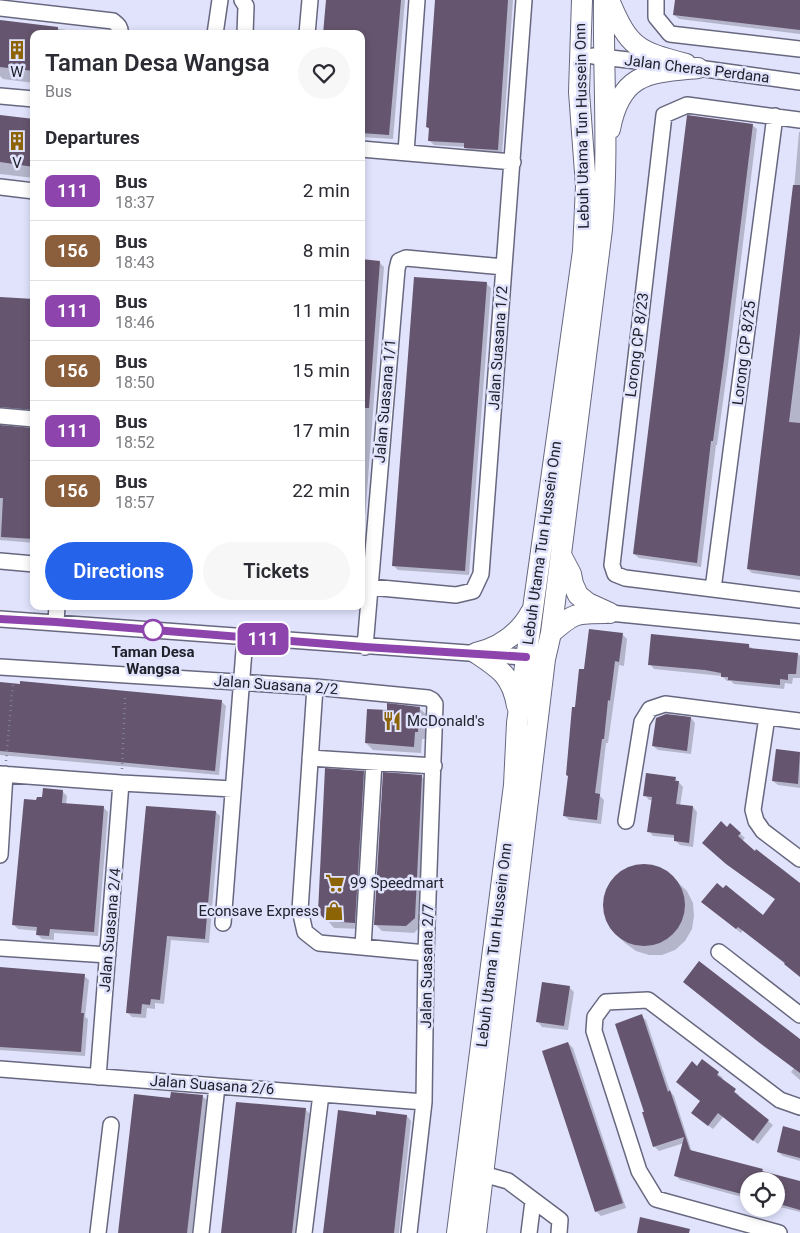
<!DOCTYPE html>
<html lang="en">
<head>
<meta charset="utf-8">
<style>
	:root { --surface:#fff; --page:#f7f7f7; --text:#2b2b33; --muted:#7c7c81; --line:#e1e1e2; --accent:#2563eb }
	body { margin:0; font-family:Roboto,sans-serif; background:var(--page); color:var(--text); height:100vh; display:flex; flex-direction:column; font-size:19px; white-space:nowrap }
	* { box-sizing:border-box; margin:0 }
	p { font-size:16px; color:var(--muted) }
	.icon { flex:none; width:28px; height:28px; fill:none; stroke:currentColor; stroke-width:2; stroke-linecap:round; stroke-linejoin:round }
	.map { position:relative; flex:1; overflow:hidden }
	.panel { position:absolute; left:30px; top:30px; width:335px; height:580px; display:flex; flex-direction:column; background:var(--surface); border-radius:10px; box-shadow:0 2px 8px #0003 }
	.panel>* { flex:none }
	.badge { padding:0 10px; border-radius:8px; font-size:18px; line-height:32px }
	.fabs { position:absolute; left:740px; top:1172px; display:grid; gap:10px }
	.fabs a { display:grid; place-items:center; width:45px; height:45px; border-radius:50%; background:var(--surface); box-shadow:0 2px 8px #0003; font-size:25px }
	.map>.badge { position:absolute; translate:-50% -50%; box-shadow:0 0 0 2px #fff }
	h2 { padding:0 15px; font-size:19px; line-height:45px }
	.round { display:grid; place-items:center; flex:none; width:52px; height:52px; border-radius:26px; background:var(--page) }
	.overview { display:flex; align-items:center; justify-content:space-between; height:85px; padding:0 15px }
	h1 { font-size:24px; font-weight:600; line-height:38px }
	.primary-button { display:flex; gap:10px; margin-top:auto; padding:10px 15px }
	.primary-button a { flex:1; height:58px; border-radius:30px; background:var(--accent); color:#fff; font-size:20px; font-weight:600; line-height:58px; text-align:center }
	.primary-button a+a { background:var(--page); color:var(--text) }
	ul { padding:0; list-style:none }
	li { display:flex; align-items:center; gap:15px; height:60px; padding:0 15px; border-top:1px solid var(--line) }
	li div { flex:1 }
	li b { display:block; font-size:19px }
	li em { font-style:normal }
	li .badge { min-width:55px; font-weight:700; text-align:center }
	.map>svg:first-child { display:block }
</style>
</head>
<body>
<div class="map">
<svg width="800" height="1233" viewBox="0 0 800 1233">
	<rect width="100%" height="100%" fill="#e1e3fd"/>
	<path fill="#0003" d="M327,0H405L393,139L361,137V34Z
		M437,0H513L502,154L470,152L465,147L434,145L429,140L430,130L427,127Z
		M676,0H800V34L679,19L674,15Z
		M0,21L96,34H34V83L3,79L0,76Z
		M0,116L34,121V178L0,174Z
		M752,125L757,129L728,365L717,445H716L701,567L639,558L634,554Z
		M799,132H800V580L752,573L748,569L793,200Z
		M361,261L379,262L384,267L361,572Z
		M486,283L491,288L469,575L398,570L393,565Z
		M0,298L34,300V413L0,412Z
		M0,427L34,430V543L0,540Z
		M623,635L627,639L624,666L619,665L608,743H606L600,796L604,800L601,824L569,820L564,815L576,709L585,671Z
		M748,645L753,649L798,654L800,656V678H793L792,684L785,683L784,689L734,684L731,681H727L722,676L654,669L650,664Z
		M0,683L221,701L226,706L219,775L0,755Z
		M419,708L427,715L425,739H422L421,753L373,750L366,743L388,712Z
		M691,718L695,723L691,754L658,750L653,746Z
		M777,751L800,753V788L778,785L773,781Z
		M364,772L371,779L362,929L334,928L327,920Z
		M421,776L429,783L421,926L414,933L382,931L375,924Z
		M675,778L683,787L680,806L693,807L697,812L693,847L680,845L675,840V838L653,836L649,831L653,800H649L645,795Z
		M62,791L67,796L66,805L103,807L108,812L98,936L54,933V940L42,939L38,935V931L18,929L14,925L38,801Z
		M147,807L216,812L220,816L209,943L171,940L164,1004L155,1003V1009L147,1008L146,1018L132,1017L127,1012Z
		M730,825L745,838L742,841L755,853L757,851L785,871L800,884V976L743,930L741,933L707,906L764,917L776,900L732,868L709,848Z
		M642,865L655,866L667,872L687,891L693,903L694,916L692,929L685,941L675,950L662,955H649L636,951L625,943L615,933L608,922L604,909L605,896L610,884L618,874L630,867Z
		M0,969L84,976L89,980L85,1017L88,1019L85,1056L0,1050Z
		M685,982L800,1041V1080L791,1072L794,1068L762,1045Z
		M569,987L574,992L568,1030L542,1027L538,1022Z
		M641,1016L646,1020L670,1091L674,1096L692,1152L762,1170L765,1173L800,1183V1212L776,1206V1181H749V1199L680,1180L676,1176L684,1143L659,1151L654,1146L646,1113Z
		M568,1043L573,1048L626,1208L601,1216L596,1211Z
		M703,1061L723,1078L721,1080L739,1095L738,1097L773,1125L758,1144L723,1117L713,1129L697,1117L701,1102L697,1067Z
		M202,1096L207,1100L192,1233H120L172,1099Z
		M305,1109L310,1114L297,1233H223Z
		M377,1116H407L411,1121L399,1233H324Z
		M800,1132V1161L783,1156L778,1152Z"/>
	<path fill="#65556e" d="M326,0H401L389,135L361,133V52L363,34H323Z
		M435,0H508L498,150L464,148V143L428,141L429,128L426,127Z
		M675,0H800V30L673,15Z
		M0,20L58,27V34H34V71L0,67Z
		M0,115L34,119V167L0,162Z
		M687,115L753,124L724,360L713,441H711L697,563L633,554Z
		M793,185H800V333L789,422L800,423V576L747,569Z
		M361,259L380,261L369,408H361Z
		M414,277L487,282L465,571L392,566Z
		M0,297L34,299V410L0,407Z
		M0,425L34,428V539L1,537L3,498H0Z
		M589,629L623,633L619,662L615,661L610,701L608,700L604,739H602L595,793L600,794L597,820L563,816L568,776L566,775L572,707H575L579,669H584Z
		M651,634L749,644V648L798,653L796,674H788V680L780,679V685L728,680V677H721V673L705,670L648,665Z
		M20,681L222,700L215,771L0,751V682L20,684Z
		M387,703L420,707L418,732H415L414,747L365,743L367,709L387,710Z
		M666,714L691,717L687,751L652,746L656,718Z
		M776,749L800,752L798,784L772,781Z
		M325,768L364,771L355,923L326,921L318,912Z
		M383,772L422,775L415,918L406,926L374,925Z
		M646,773L676,777L675,781H679L676,804L693,806L689,843L674,841V835L647,832L652,797L643,796Z
		M43,788L63,790L62,803L104,806L94,932L50,929L49,936L36,935L37,927L12,925L24,799L36,800L37,797H42Z
		M146,806L216,811L205,939L167,936L160,1000L151,999L150,1005L142,1004L141,1014L126,1013Z
		M721,821L727,827L730,823L741,833L738,836L755,851L756,849L800,883V977L784,964L785,963L738,927L736,929L701,902L717,883L723,888L726,885L763,915L775,899L726,864L702,843Z
		M603 905a41 41 0 1 1 82 0a41 41 0 1 1-82 0Z
		M699,961L800,1039V1073L756,1040L683,982Z
		M0,967L85,974L81,1013H84L81,1052L0,1047Z
		M542,982L570,986L564,1026L536,1022Z
		M642,1014L668,1092L670,1090L690,1150L763,1169L762,1171L800,1181V1210L776,1203V1181H749V1196L674,1176L684,1137L653,1147L642,1112H644L615,1024Z
		M568,1042L623,1203L595,1212L542,1051Z
		M702,1059L719,1072L717,1075L736,1089L734,1092L769,1120L753,1141L718,1113L708,1126L691,1113L700,1101L676,1082L692,1061L697,1066Z
		M171,1092L203,1095L187,1233H118L134,1094L170,1098Z
		M236,1102L306,1108L292,1233H221Z
		M338,1110L376,1115V1111L407,1115L394,1233H323Z
		M783,1126L800,1131V1158L777,1152Z
		M640,1217L690,1229L689,1233H637Z"/>
	<g fill="none" stroke-linecap="round" stroke-linejoin="round">
		<g stroke="#67687f" stroke-width="18">
			<path id="minor" d="M242,0L246,6L245,34
				M656,0V17L670,34L800,49
				M0,8L113,21C118,25 121,27 120,34
				M215,34L220,0
				M307,34L310,0
				M593,56L698,68L800,82
				M0,96L34,99
				M800,120L687,105L664,115L612,565L615,574L625,578L800,600
				M361,149L513,162
				M406,152L417,0
				M0,187L34,191
				M0,416L34,419
				M0,561L34,564
				M370,587L456,595L473,591L481,574L524,0
				M713,589L775,116
				M610,613L800,632
				M0,619L537,658
				M56,622L57,606
				M365,647L397,269L399,261L406,258L504,267
				M0,667L315,687L428,698L432,700L435,704L426,953L424,1102L409,1233
				M315,687L300,910L305,932L319,943L426,953
				M767,717L753,810L756,821L763,831L800,859
				M310,758L434,766
				M0,774L121,783L233,789
				M626,821L642,722L650,709L665,704L800,721
				M0,855L5,774
				M223,923L245,637
				M363,947L374,762
				M0,948L108,955
				M719,952L800,1015
				M0,1069L424,1102
				M98,1077L121,783
				M483,1174L508,1181L560,1220L559,1233
				M98,1233L111,1125
				M201,1233L217,1086
				M304,1233L321,1094
				M529,1233L533,1201
				M779,1233L656,1199L639,1171L594,1031L595,1017L606,1002L648,1000L780,1100L800,1107"/>
		</g>
		<g stroke="#67687f" stroke-width="22">
			<path id="major" d="M609,0C629,48 637,51 686,64
				M610,129C621,72 649,73 698,68
				M561,555L571,574L573,584L578,595L588,603L610,613
				M551,633C574,613 575,613 606,613
				M476,653C500,669 512,676 517,706
				M476,653C500,647 519,634 531,612
				M457,1233L514,785L517,723L583,251L586,186L579,92L582,0
				M476,1233L545,659L551,633L602,229C609,153 603,76 604,0"/>
		</g>
		<path stroke="#808193" stroke-width="2.5" stroke-dasharray="1 4" stroke-linecap="butt" d="M6,761L13,683
			M122,769L125,698"/>
		<use href="#minor" stroke="#fff" stroke-width="15"/>
		<use href="#major" stroke="#fff" stroke-width="20"/>
	</g>
	<g fill="none" stroke-linecap="round" stroke-linejoin="round">
		<g stroke="#fff" stroke-width="11">
			<path id="line" d="M0,619L56,622L365,647L526,657"/>
		</g>
		<use href="#line" stroke="#8e44ad" stroke-width="8"/>
	</g>
	<defs>
		<g id="building-bare" transform="scale(1.5)"><path d="M-4-6H4V6H1V3H-1V6H-4ZM-2.5-4.3h1.7v1.8h-1.7ZM.8-4.3h1.7v1.8H.8ZM-2.5-1h1.7V.8h-1.7ZM.8-1h1.7V.8H.8Z" fill="#8c6305" stroke="#e1e3fd" stroke-width="2.5" paint-order="stroke"/></g>
		<g id="restaurant-bare" transform="scale(1.5)"><path d="M-5-6h1v4h1v-4h1v4h1v-4h1v5L-1.5 .5V6h-2V.5L-5-1ZM5-6V6H3V1.5H1.5Q1.5-4 5-6Z" fill="#8c6305" stroke="#e1e3fd" stroke-width="2.5" paint-order="stroke"/></g>
		<g id="supermarket-bare" transform="scale(1.5)"><path d="M-6-5.5h2.5l.6 2H6L4.5 2H-2.5L-4.4-4H-6ZM-1.5 3.2a1.3 1.3 0 1 0 .1 0ZM3 3.2a1.3 1.3 0 1 0 .1 0Z" fill="#8c6305" stroke="#e1e3fd" stroke-width="2.5" paint-order="stroke"/></g>
		<g id="shop-bare" transform="scale(1.5)"><path d="M-5-2.5h2.3a2.7 3.5 0 0 1 5.4 0H5L5.5 6h-11ZM-1.5-2.5h3a1.5 2.3 0 0 0-3 0Z" fill="#8c6305" stroke="#e1e3fd" stroke-width="2.5" paint-order="stroke"/></g>
	</defs>
	<g fill-rule="evenodd">
		<use href="#building-bare" x="17" y="50"/>
		<use href="#building-bare" x="17" y="141"/>
		<use href="#restaurant-bare" x="392" y="721"/>
		<use href="#supermarket-bare" x="335" y="883"/>
		<use href="#shop-bare" x="334" y="911"/>
	</g>
	<circle fill="#fff" stroke="#8e44ad" stroke-width="2.5" cx="153" cy="630" r="10"/>
	<g text-anchor="middle" stroke-width="5" stroke-linejoin="round" paint-order="stroke">
		<g font-size="15" fill="#20212b" stroke="#e1e3fd">
			<text transform="translate(697 69) rotate(7)" y="5">Jalan Cheras Perdana</text>
			<text transform="translate(582 126) rotate(-91)" y="5">Lebuh Utama Tun Hussein Onn</text>
			<text transform="translate(637 345) rotate(-83)" y="5">Lorong CP 8/23</text>
			<text transform="translate(498 348) rotate(-86)" y="5">Jalan Suasana 1/2</text>
			<text transform="translate(744 353) rotate(-83)" y="5">Lorong CP 8/25</text>
			<text transform="translate(385 401) rotate(-85)" y="5">Jalan Suasana 1/1</text>
			<text transform="translate(542 543) rotate(-82)" y="5">Lebuh Utama Tun Hussein Onn</text>
			<text transform="translate(276 685) rotate(4)" y="5">Jalan Suasana 2/2</text>
			<text transform="translate(110 930) rotate(-85)" y="5">Jalan Suasana 2/4</text>
			<text transform="translate(494 945) rotate(-83)" y="5">Lebuh Utama Tun Hussein Onn</text>
			<text transform="translate(427 966) rotate(-89)" y="5">Jalan Suasana 2/7</text>
			<text transform="translate(212 1085) rotate(4)" y="5">Jalan Suasana 2/6</text>
		</g>
		<g font-size="15" fill="#20212b" stroke="#e1e3fd">
			<text x="17" y="77">W</text>
			<text x="17" y="168">V</text>
			<text x="407" y="726" text-anchor="start">McDonald's</text>
			<text x="350" y="888" text-anchor="start">99 Speedmart</text>
			<text x="319" y="916" text-anchor="end">Econsave Express</text>
		</g>
		<g font-size="15" font-weight="bold" fill="#20212b" stroke="#e1e3fd">
			<text x="153" y="657">Taman Desa<tspan x="153" dy="17">Wangsa</tspan></text>
		</g>
	</g>
</svg>
<div class="fabs">
<a><svg class="icon" aria-label="locate" viewBox="0 0 24 24"><circle cx="12" cy="12" r="6"/><path d="M12 2v4M12 18v4M2 12h4M18 12h4"/></svg></a>
</div>
<b class="badge" style="left:263px;top:639px;background:#8e44ad;color:#fff">111</b>
<section class="panel">
<div class="overview"><div><h1>Taman Desa Wangsa</h1><p>Bus</p></div><a class="round"><svg class="icon" aria-label="heart" viewBox="0 0 24 24"><path d="M12 20l-8-8c-3-5 5-10 8-4 3-6 11-1 8 4z"/></svg></a></div>
<h2>Departures</h2>
<ul>
<li><span class="badge" style="background:#8e44ad;color:#fff">111</span><div><b>Bus</b><p>18:37</p></div><em>2 min</em></li>
<li><span class="badge" style="background:#8b5e3c;color:#fff">156</span><div><b>Bus</b><p>18:43</p></div><em>8 min</em></li>
<li><span class="badge" style="background:#8e44ad;color:#fff">111</span><div><b>Bus</b><p>18:46</p></div><em>11 min</em></li>
<li><span class="badge" style="background:#8b5e3c;color:#fff">156</span><div><b>Bus</b><p>18:50</p></div><em>15 min</em></li>
<li><span class="badge" style="background:#8e44ad;color:#fff">111</span><div><b>Bus</b><p>18:52</p></div><em>17 min</em></li>
<li><span class="badge" style="background:#8b5e3c;color:#fff">156</span><div><b>Bus</b><p>18:57</p></div><em>22 min</em></li>
</ul>
<div class="primary-button"><a>Directions</a><a>Tickets</a></div>
</section>
</div>
</body>
</html>
